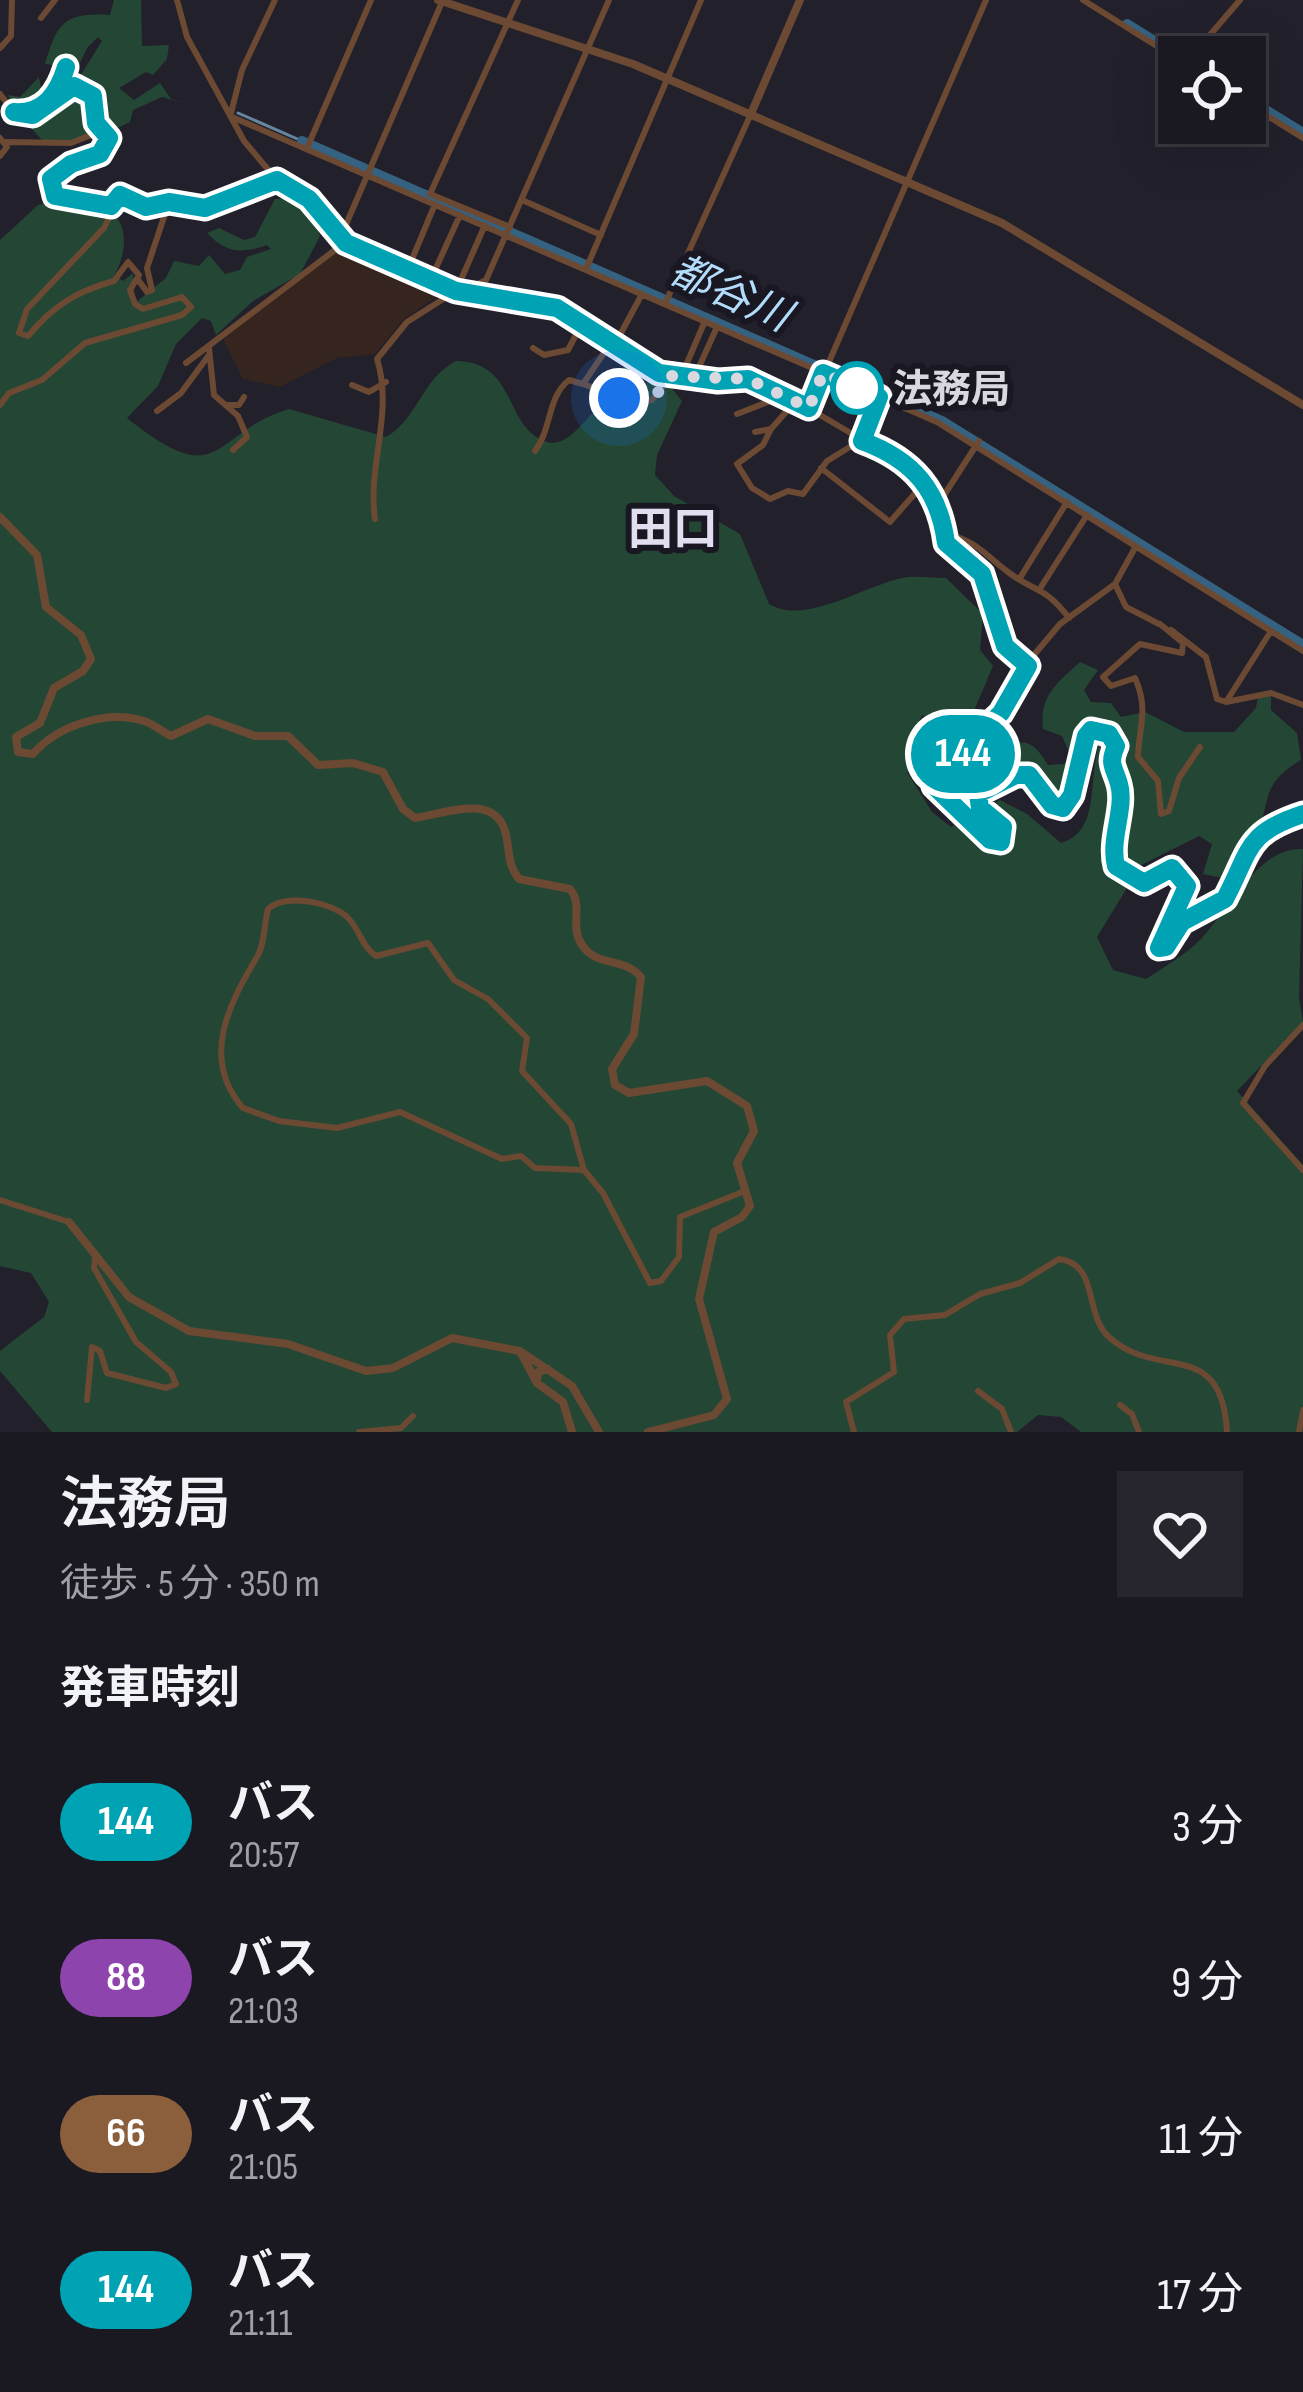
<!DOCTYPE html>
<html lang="ja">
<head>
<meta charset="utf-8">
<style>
	:root { --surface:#1a1820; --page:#27252d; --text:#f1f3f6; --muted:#9fa0a5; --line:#38373e }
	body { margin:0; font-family:"Sofia Sans Condensed","Noto Sans JP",sans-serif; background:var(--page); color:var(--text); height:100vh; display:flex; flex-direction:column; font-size:45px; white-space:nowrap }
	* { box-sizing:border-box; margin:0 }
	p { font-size:39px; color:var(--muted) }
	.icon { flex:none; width:66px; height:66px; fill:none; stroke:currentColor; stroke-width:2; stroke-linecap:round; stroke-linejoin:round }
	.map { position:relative; height:1432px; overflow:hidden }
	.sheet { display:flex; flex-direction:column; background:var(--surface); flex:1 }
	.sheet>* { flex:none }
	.badge { padding:0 24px; border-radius:39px; font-size:42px; line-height:78px }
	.tools { position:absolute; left:1158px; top:36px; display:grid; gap:24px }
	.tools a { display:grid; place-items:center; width:108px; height:108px; border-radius:0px; background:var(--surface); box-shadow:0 12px 48px #0002,0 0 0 3px var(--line); font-size:60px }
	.you { position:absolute; width:60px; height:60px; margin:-30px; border:9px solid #fff; border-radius:50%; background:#1a73e8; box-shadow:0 0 0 18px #1a73e833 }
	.map>.badge { position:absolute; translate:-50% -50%; box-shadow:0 0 0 6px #fff }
	h2 { padding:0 60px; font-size:45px; line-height:108px }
	.round { display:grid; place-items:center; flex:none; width:126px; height:126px; border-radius:0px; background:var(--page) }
	.head { display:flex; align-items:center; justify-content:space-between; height:204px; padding:0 60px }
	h1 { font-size:57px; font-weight:600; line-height:90px }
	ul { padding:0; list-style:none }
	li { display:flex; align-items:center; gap:36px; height:156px; padding:0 60px }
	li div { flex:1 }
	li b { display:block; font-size:45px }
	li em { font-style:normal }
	li .badge { min-width:132px; font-weight:700; text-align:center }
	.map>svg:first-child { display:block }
</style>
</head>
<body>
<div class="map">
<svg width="1303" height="1432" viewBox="0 0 1303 1432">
	<rect width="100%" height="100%" fill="#22202b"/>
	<path fill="#36241f" d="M343,244L446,290L404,319L375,354L337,358L280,387L243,379L223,339Z"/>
	<path fill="#234734" d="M114,0H141L142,46L169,45L167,59L153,75L146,72L119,88L134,100L160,83L171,99L191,105L162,97L133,110L130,122L109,132L104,129L71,141H43L31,128L67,97L102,41L98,37L87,48L69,86L68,67L45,64C57,24 63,12 110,15Z
		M39,77L43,101L26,110L13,105L8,95L20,97Z
		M76,196C127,203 135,243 111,281L117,277L123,281L133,273L135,303L166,278L174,261L199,266L209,255L225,274L240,270L247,257L271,249L267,245C241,254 226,253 207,233L219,228L244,240L255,237L275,199L297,198L307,205L320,236L300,274L253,301L216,335L211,321L202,318L176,344L158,386L127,418C223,495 210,433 289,409L386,437C419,418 421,379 456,361C520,362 502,432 551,443C585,443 592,382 666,381L682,401L657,455L655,475L674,496L740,534L769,604C807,627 869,582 908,577C920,576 934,578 946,578L983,614L980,650L993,666L958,748L944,741L938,721L922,715L913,737L919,762L907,772L932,812L951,827L1000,800L1027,814L1061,843C1108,829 1081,761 1108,728L1093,718L1083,720L1086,736L1067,804L1052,805L1029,775L996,784L970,773L1007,757V745C1030,738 1036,746 1048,765L1064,764L1070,754L1062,736L1043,729C1039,696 1057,683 1080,662L1098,670L1084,690L1091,702L1111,703L1121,717L1145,712L1184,732H1234L1256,708L1258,696L1271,695V710L1297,733L1301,760C1259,785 1272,800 1256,838C1250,852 1240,866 1233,880L1203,874L1212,844L1199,836L1141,865L1097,937L1113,970L1146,979C1164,967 1185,955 1200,940C1228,911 1257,847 1303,849L1299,998L1303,1022L1237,1091L1303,1165V1432H1081L1061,1417L1038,1415L1017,1432H52L0,1371V1351L44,1317L49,1302L31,1273L0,1266V240L38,205Z"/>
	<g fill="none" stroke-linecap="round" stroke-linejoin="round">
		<path stroke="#66859e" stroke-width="3" d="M238,113L302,141"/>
		<path stroke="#356281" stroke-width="10" d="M1127,24L1180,57
			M1245,97L1303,133
			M302,141L942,421L1303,645"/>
		<path stroke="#6c4932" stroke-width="6" d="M177,0L187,37L244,141L277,180L309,199L346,243L456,291L510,297L566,312L591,333L659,373L718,381L748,379L786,395L905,465L934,495L952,535C978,543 987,556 1008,572C1034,592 1045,586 1069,618
			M1083,0L1179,60
			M41,18L55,0
			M0,48L11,36L12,0
			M1191,57L1240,0
			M0,94L14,112L33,115L74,86L93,96L96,123L104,130
			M1245,102L1303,138
			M35,110L55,95L66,67
			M231,113L242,70L275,0
			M232,117L937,422L1303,651
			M0,138L7,147L0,156
			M6,142L71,143L104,130L109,138L105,151L51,179L55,196L111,207
			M307,148L371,0
			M522,200L601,235
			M510,227L430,194L518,0
			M408,269L435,204
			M586,269L701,0
			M431,279L460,215
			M139,281L147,292L152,290L147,268L169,202
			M463,292L486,280L609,0
			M665,304L750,116
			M614,346L642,294
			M209,348L214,395L238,416L247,437L233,450
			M533,348L544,355L568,350L580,327
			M186,363L335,250L442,2
			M681,377L705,321
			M694,378L717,327
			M583,384L633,402L652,400L671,376
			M352,385L369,392L386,382
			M0,405L9,393L42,380L85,343L182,315L191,307L182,297L143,309L135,304L130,290L139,275L128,262L114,281C77,291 53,306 28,336L19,333L27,309L104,228L120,195L146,207L169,202L205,208L277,180
			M228,405H239L244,397
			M809,408L986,0
			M157,411L181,393L209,355
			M737,414L786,395
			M771,429L763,445L737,464L752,488L770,499L788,491L803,494L827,461L858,442
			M755,432L771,429L786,412L783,400
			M863,441L879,397
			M535,451C552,429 547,397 569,380L583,384L610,344
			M821,468L890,522L924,483
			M939,503L979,441
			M943,518C948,554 959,547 979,571C1004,600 990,645 1028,662
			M375,519C367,466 394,413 377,359L407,322L456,291L485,225
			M1136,546L1115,584L1060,624L1028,662L1025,679L1001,713L934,776V786L990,840L1001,842L1003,827L980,808L978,794L1025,774L1052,805L1063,808C1081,786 1077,753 1091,731L1109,734L1116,746C1108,765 1114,767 1119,784C1126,808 1109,839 1116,866L1144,882L1172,868L1187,886L1158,945L1162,950L1182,922L1225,899C1250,849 1245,833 1303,814
			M1020,578L1067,502
			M1115,584L1126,607L1159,624
			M1041,587L1087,515
			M1160,624L1183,643L1182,653L1140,644L1103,677L1111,686L1135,678C1149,709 1139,726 1138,757L1158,781L1161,814L1169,811L1179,778L1200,747
			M1171,630L1206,657L1217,699L1226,702
			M1226,702L1271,631
			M1226,702L1271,693L1303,705
			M1303,1025L1265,1066L1243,1103L1303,1170
			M584,1170L535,1168L521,1156L502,1159L400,1112L337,1128L279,1121L243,1108C200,1059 229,1004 257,957C265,944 264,924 268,909C286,893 332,902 348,918C360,930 362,947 376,956L428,943L454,980L488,999L527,1038L522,1071L571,1124L584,1170L603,1193L650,1283L661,1281L679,1257L680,1217L745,1191
			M0,1200L69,1222
			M978,1391L1002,1409L1011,1432
			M87,1400L92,1347L100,1351L107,1373L166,1388L176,1384L171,1372L136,1342L94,1268L95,1258
			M1120,1405L1132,1414L1139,1432
			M359,1432L401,1428L413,1416
			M854,1432L846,1402L894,1372L890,1335L904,1319L945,1315L980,1294L1020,1283L1059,1259C1100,1264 1083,1315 1110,1338C1159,1381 1222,1337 1227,1432
			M1299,1432L1303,1410"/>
		<path stroke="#6c4932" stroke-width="8" d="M438,0L633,64L1002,223L1303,405
			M750,116L800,0
			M0,517L37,555L46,607L81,635L91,659L83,671L54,688L40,723L16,737L18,752L33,754C57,726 107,709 144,721C154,724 162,732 171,736L208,719L255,736H288L318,765L353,763L383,772L403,809L415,818C441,815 497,790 506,835C510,852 507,864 519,879L570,889C584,906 569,926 582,945C597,968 623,956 641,977L634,1034L612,1069L615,1085L629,1093L707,1081L747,1106L754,1131L737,1163L750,1206L742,1217L714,1232L699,1299L727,1399L714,1415L648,1432
			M69,1222L129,1297L189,1331L288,1344L366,1371L393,1368L452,1338L520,1351
			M548,1369L538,1372L537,1383L563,1402L572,1432
			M537,1383L520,1351L572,1386L599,1432"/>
	</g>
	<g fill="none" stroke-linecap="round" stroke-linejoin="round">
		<g stroke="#fff" stroke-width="27">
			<path id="line" d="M66,67C58,93 44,114 14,112L33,115L74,86L93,96L96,123L109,138L100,154L71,164L51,179L55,196L111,206L120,195L146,207L169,202L205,208L277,180L309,199L346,243L456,291L557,308L659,373L718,381L748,379L809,408L823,373L879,397L862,441C914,460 939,491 946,543L982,574L1005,646L1028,666L1001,713L934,776V786L990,840L1001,842L1003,827L980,808L978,794L1016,775H1029L1052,805L1063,808L1072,795L1086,736L1091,730L1109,734L1116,746C1108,765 1114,766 1119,784C1126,808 1109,839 1116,866L1144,883L1172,868L1187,886L1159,948L1166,947L1182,922L1225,899C1251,850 1245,833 1303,814"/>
		</g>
		<use href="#line" stroke="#00a3b4" stroke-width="18"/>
		<path stroke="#d9d8e0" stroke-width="12" stroke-dasharray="0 21.6" d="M619,398L652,400L671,376L748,379L809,408L823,373L857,388"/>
	</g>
	<circle fill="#fff" stroke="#00a3b4" stroke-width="6" cx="857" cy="388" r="24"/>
	<g text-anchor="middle" stroke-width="12" stroke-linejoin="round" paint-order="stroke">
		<g font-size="39" font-weight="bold" fill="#d9d8e0" stroke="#191722" text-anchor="start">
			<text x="893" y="402">法務局</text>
		</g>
		<g font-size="42" font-style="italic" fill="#b3dcfb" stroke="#191722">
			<text transform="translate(731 292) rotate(24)" y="15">都谷川</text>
		</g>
		<g font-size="45" font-weight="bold" fill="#e1dfef" stroke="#191722">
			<text x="673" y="544">田口</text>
		</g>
	</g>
</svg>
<div class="tools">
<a><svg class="icon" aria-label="locate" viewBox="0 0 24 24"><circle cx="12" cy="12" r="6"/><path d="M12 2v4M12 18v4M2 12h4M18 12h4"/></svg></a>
</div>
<div class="you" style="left:619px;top:398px"></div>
<b class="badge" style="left:963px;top:754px;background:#00a3b4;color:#fff">144</b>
</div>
<section class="sheet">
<div class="head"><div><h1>法務局</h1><p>徒歩 · 5 分 · 350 m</p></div><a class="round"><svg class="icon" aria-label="heart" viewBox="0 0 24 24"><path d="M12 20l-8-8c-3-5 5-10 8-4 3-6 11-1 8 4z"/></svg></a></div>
<h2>発車時刻</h2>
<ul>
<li><span class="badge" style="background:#00a3b4;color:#fff">144</span><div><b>バス</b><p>20:57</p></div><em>3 分</em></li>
<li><span class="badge" style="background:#8e44ad;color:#fff">88</span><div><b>バス</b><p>21:03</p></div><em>9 分</em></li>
<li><span class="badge" style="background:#8b5e3c;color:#fff">66</span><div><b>バス</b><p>21:05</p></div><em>11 分</em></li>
<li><span class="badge" style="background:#00a3b4;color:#fff">144</span><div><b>バス</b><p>21:11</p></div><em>17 分</em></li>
</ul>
</section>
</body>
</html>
